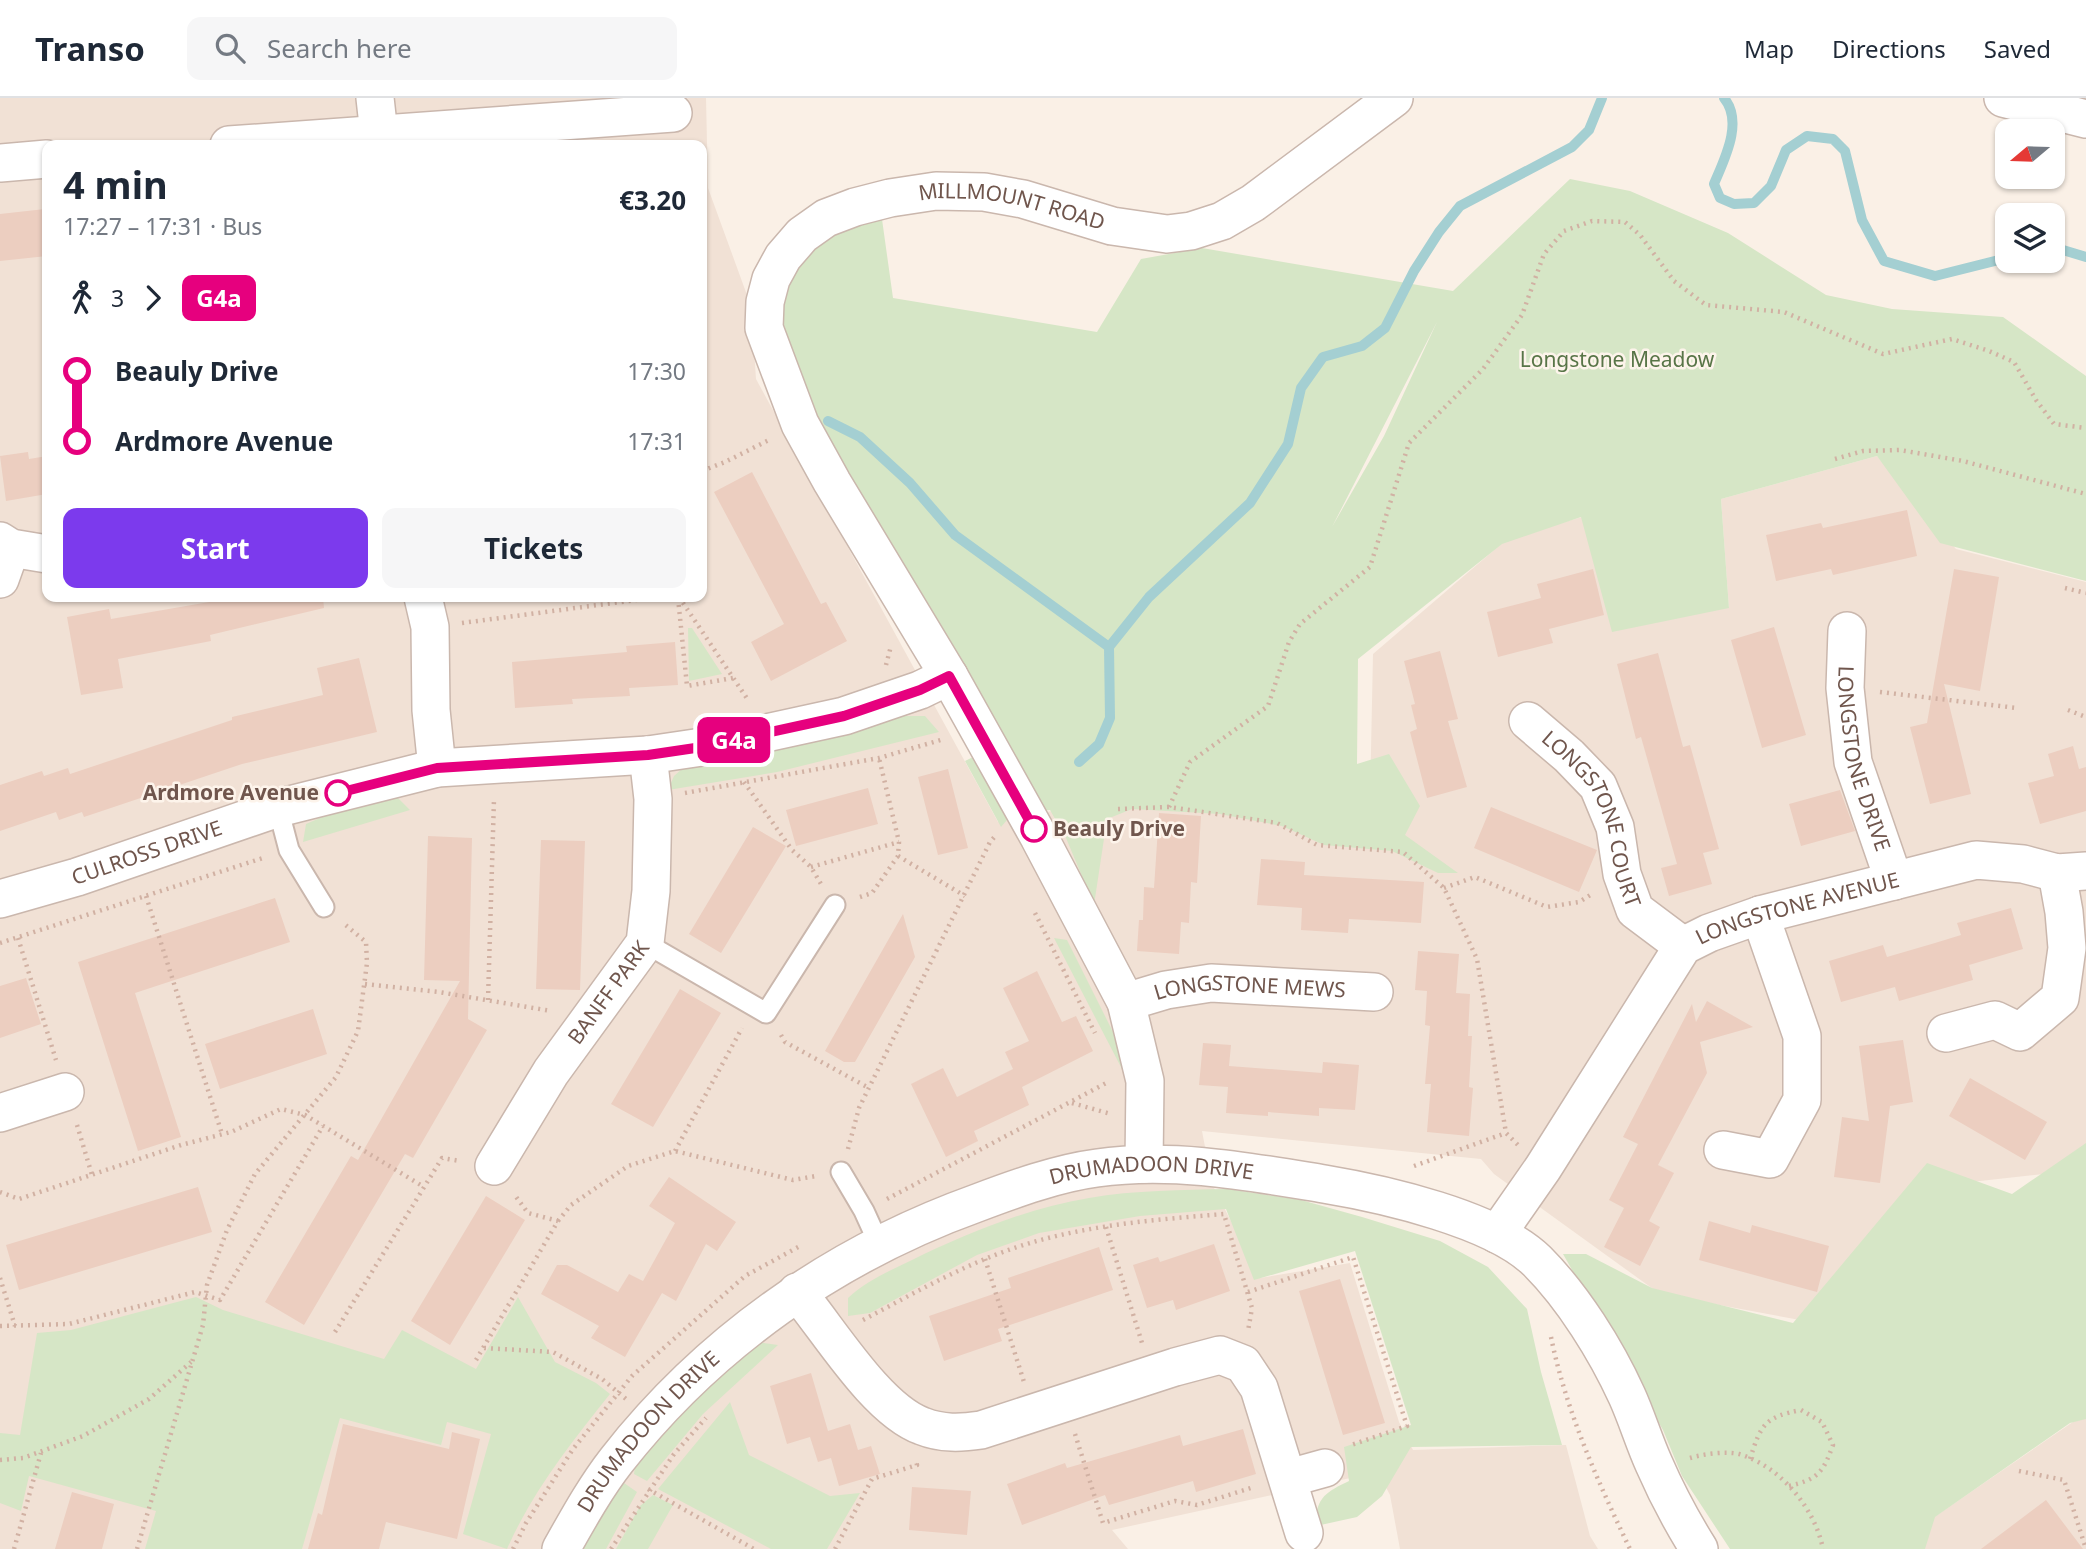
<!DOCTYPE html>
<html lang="en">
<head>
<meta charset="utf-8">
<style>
	:root { --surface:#fff; --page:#f6f6f7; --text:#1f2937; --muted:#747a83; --line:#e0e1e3; --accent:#7c3aed }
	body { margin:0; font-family:"Noto Sans",sans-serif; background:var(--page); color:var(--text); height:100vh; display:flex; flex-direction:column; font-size:26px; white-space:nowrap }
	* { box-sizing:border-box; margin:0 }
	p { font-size:23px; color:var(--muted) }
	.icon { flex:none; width:38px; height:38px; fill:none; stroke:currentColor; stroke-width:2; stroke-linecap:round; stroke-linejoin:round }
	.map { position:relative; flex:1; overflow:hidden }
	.sheet { position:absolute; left:42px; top:42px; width:665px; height:462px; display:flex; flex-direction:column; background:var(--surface); border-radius:14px; box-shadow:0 2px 5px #0004 }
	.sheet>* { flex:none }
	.badge { padding:0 14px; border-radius:10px; font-size:24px; line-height:46px }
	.needle { width:46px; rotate:251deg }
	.fabs { position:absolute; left:1995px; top:21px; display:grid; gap:14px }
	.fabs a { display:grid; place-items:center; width:70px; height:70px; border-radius:14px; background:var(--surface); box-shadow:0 2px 5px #0004; font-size:35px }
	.map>.badge { position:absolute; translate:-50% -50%; box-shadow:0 0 0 4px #fff }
	.legs { display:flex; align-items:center; gap:10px; height:77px; padding:0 21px; font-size:23px }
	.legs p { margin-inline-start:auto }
	.headline { display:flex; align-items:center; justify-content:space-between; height:119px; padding:0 21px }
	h1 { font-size:38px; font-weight:700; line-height:52px }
	.button { display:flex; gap:14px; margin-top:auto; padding:14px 21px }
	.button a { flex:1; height:80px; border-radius:14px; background:var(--accent); color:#fff; font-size:28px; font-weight:700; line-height:80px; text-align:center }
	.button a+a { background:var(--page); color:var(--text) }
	ul { padding:0 21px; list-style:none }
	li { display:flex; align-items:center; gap:24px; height:70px; font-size:26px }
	li i { display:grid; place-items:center; width:10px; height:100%; margin:0 9px; background:currentColor }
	li i::after { content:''; width:18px; height:18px; margin:-9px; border:5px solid; border-radius:50%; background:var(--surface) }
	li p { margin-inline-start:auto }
	li:first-child i { background:linear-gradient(#0000 50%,currentColor 0) }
	li:last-child i { background:linear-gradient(currentColor 50%,#0000 0) }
	header { display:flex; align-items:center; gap:42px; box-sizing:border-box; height:98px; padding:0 35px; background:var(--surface); border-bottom:2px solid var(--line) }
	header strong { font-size:33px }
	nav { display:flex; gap:38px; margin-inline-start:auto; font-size:24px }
	.search { width:490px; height:63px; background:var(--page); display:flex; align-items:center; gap:18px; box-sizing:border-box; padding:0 24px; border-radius:14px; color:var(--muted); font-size:26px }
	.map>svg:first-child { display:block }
</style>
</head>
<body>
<header>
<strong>Transo</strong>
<div class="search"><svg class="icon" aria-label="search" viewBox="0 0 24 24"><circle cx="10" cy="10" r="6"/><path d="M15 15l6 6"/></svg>Search here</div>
<nav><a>Map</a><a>Directions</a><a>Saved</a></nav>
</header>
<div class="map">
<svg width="2086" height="1451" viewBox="0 0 2086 1451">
	<rect width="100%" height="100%" fill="#faf0e6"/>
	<path fill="#f1e1d5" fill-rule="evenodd" d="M0,0H706L708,90L751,208L756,281L998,724L1052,713L1370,701L1373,556L1507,441L1582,419L1729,510L1721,401L1877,358L1956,451L2086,484V1052L2053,1075L1953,1086L1800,1222L1660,1196L1494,1076L1481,1061L1202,1033L1212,1086L1260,1180L1350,1165L1399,1324L1413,1352L1566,1347L1590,1438L1598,1451H1400L1390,1397L1378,1374L1112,1432L1128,1451H0ZM47,47H702V499H47Z
		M2086,1315V1451H1922L1930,1422Z"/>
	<path fill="#d6e6c6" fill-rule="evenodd" d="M1570,81L1630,93L1728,135L1826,197L1892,211L2003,219L2086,278V483L1940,445L1877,358L1721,401L1729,510L1612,534L1581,419L1502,446L1358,561L1357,666L1389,656L1420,708L1405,737L1458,775H1438L1392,753L1324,747L1282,728L1220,716L1132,711L1107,721L1094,807L1066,740L1050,712L1041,713L803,300L775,211L788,177L824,141L881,114L893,200L1097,234L1141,161L1202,150L1453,193ZM1437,224L1384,338L1332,429Z
		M688,530H692L722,576L689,583Z
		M904,618H925L939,634L777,674L668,692L674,678L683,670L793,648Z
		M975,658L1007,722L1001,729L965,663Z
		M397,699L410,712L303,744L306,726L336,713Z
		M1054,840L1067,842L1124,956L1123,973Z
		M2086,1045V1321L2070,1325L1935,1419L1925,1451H1730L1682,1378L1663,1332L1563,1156H1586L1652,1190L1793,1225L1927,1065L2012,1096Z
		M1228,1091L1301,1102L1362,1119L1440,1143L1488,1169L1527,1211L1541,1274L1562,1347L1411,1349L1382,1398L1357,1419L1316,1428C1315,1400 1326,1394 1349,1383L1344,1349L1411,1327L1355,1153L1254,1182L1226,1111L1140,1118L1039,1135L977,1157L870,1215L848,1218V1200C866,1183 889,1173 912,1162C967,1135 1028,1110 1089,1100C1135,1092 1182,1092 1228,1091Z
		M196,1199L223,1212L384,1261L402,1232L476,1271L518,1199L555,1264L596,1285L610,1296C571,1345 532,1394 507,1451L463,1436L491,1336L447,1324L441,1347L340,1320L302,1451H145L156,1413L29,1378L21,1413L0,1405V1335L20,1337L37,1235L71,1232Z
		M757,1244L778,1247L703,1316L647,1383L634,1376L635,1369L701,1294Z
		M730,1304L749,1357L830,1398L860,1395L827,1451H771L658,1391Z
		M624,1385L637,1394L606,1451H584L582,1449L598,1420Z
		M653,1397L673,1407L648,1451H616L640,1408Z"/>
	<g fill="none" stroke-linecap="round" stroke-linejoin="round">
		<path stroke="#a4cfd2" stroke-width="10" d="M1724,0C1744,24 1724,62 1714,86L1720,100L1734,106L1754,105L1771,88L1786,52L1807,38L1833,41L1845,53L1862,122L1884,163L1935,178L2007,160
			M2053,149L2086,159
			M828,323L860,339L910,385L955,437L1109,549
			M1109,549L1149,499L1250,405L1288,346L1301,290L1323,259L1362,248L1385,230L1414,173L1439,134L1460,108L1572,49L1589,32L1602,0
			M1079,664L1099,646L1110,620L1109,549"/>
	</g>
	<path fill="#eccec0" d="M45,111L47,158L0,163V116Z
		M28,354L29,361L47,358V396L6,403L0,358Z
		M752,374L821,506L826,504L847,543L771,583L751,544L784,526L714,394Z
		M1907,412L1917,458L1833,477L1831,471L1776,483L1766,437L1821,425L1823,430Z
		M1593,471L1604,517L1549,531L1553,545L1498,559L1487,514L1541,500L1537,486Z
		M1954,471L1999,479L1980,593L1944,586L1971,696L1930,706L1910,629L1927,625Z
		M238,499H323L324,510L210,537L211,543L118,561L123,590L81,597L67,519L109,511L111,521Z
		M1774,529L1806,637L1762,650L1731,542Z
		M675,544L678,587L629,590L630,598L572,601L573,606L515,610L512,564L627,554L626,548Z
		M1440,553L1458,621L1448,623L1467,689L1427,700L1410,634L1417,631L1411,607L1415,606L1404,563Z
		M1658,555L1683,649L1690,647L1719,751L1703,755L1712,786L1669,798L1661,770L1677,766L1641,639L1636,641L1617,566Z
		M359,560L377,634L242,666L84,719L82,714L59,722L56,714L0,733V687L42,673L44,678L68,670L70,676L232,622V619L323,597L317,570Z
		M2073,648L2079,671L2086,669V713L2040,726L2028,685L2054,678L2048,656Z
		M948,671L968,750L938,757L918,679Z
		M868,690L878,726L796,748L786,712Z
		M1840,692L1855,733L1801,748L1789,706Z
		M1491,709L1597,752L1579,794L1474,750Z
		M1159,715L1201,718L1197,785L1191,784L1189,825L1181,824L1179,856L1137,853L1139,822H1143L1144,789L1154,790Z
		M753,729L786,748L721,855L689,836Z
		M428,738L472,740L468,921L487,932L413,1060L405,1056L304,1227L265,1204L351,1058L358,1062L460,883L424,882Z
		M541,742L585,743L580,892L536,891Z
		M1261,761L1305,764L1304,777L1424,784L1421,825L1349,821L1348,835L1301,832L1302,810L1257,807Z
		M275,800L290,844L135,895L181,1039L138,1053L78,864Z
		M2011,810L2023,851L1969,867L1973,882L1899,903L1895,889L1841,904L1829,863L1883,847L1887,859L1935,845L1961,837L1957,825Z
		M903,816L915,859L855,964H844L825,953Z
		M1418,853L1459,856L1456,895L1470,896L1468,938H1472L1469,989L1473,990L1469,1038L1427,1034L1431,986H1425L1430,928L1425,927L1427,893L1415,892Z
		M1037,873L1062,924L1076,918L1093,953L1022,989L1029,1007L974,1033L978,1043L946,1059L911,986L943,970L957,999L1013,971L1005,954L1029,943L1003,890Z
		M26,880L41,926L0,940V888Z
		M680,891L721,915L653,1029L611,1006Z
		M1707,903L1753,929L1700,944L1707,975L1658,1067L1674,1075L1649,1123L1660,1129L1640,1168L1604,1149L1624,1110L1609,1102L1638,1046L1623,1039L1692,906L1696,924Z
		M313,911L327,956L220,991L205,946Z
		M1903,942L1913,1004L1890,1008L1880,1085L1834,1079L1842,1019L1869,1023L1859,948Z
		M1203,945L1231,947L1229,968L1322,975L1323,964L1359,967L1355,1012L1319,1010V1018L1268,1014V1018L1226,1015L1228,989L1199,987Z
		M1970,980L2047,1024L2025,1062L1949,1018Z
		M669,1079L736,1124L717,1153L706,1146L676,1203L662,1195L625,1259L591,1240L599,1228L541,1196L557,1167H567L618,1194L629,1176L643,1183L675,1125L649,1108Z
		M198,1089L212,1134L19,1192L6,1147Z
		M486,1098L525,1122L450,1247L411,1223Z
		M1709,1123L1750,1135L1752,1127L1829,1148L1817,1194L1699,1162Z
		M1214,1146L1230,1193L1176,1212L1173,1202L1147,1210L1133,1167L1158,1159L1160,1164Z
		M1099,1149L1113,1192L998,1231L1002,1243L944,1263L929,1218L1011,1190L1008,1180Z
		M1340,1181L1385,1325L1343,1337L1299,1193Z
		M811,1275L828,1333L850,1326L858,1352L871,1348L880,1376L839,1388L831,1360L818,1364L810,1339L787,1346L770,1288Z
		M343,1326L449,1351L452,1334L480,1341L457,1441L386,1424L379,1451H308L318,1415L322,1417Z
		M1243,1331L1256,1376L1196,1394L1193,1383L1109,1407L1105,1397L1022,1427L1007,1386L1065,1365L1067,1370L1180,1337L1183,1348Z
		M912,1389L971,1393L967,1437L909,1432Z
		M72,1394L114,1406L102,1451H55Z
		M2046,1402L2083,1451H1981Z"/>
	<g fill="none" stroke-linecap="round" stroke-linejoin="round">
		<g stroke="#cab7ad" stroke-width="23">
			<path id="service" d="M278,710L289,752L324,809
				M645,845L766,915L835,807
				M841,1074L864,1113L879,1146"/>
		</g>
		<g stroke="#cab7ad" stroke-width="40">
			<g id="minor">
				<path d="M375,0L379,36"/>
				<path d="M2003,0L2086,21"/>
				<path d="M229,47L673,15"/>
				<path d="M0,65L47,61"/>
				<path d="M0,443L11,450L47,456"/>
				<path d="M0,481L11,450"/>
				<path d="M423,499L430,529L431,612L437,670"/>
				<path id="s1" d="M1847,533L1845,590L1853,664L1894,783"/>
				<path id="s2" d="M1528,623L1569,658L1598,688L1615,729L1622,776L1635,812L1683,848"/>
				<path id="s3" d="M0,801L77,779L278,710L437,670L648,657L702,649L844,618L920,592L949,578"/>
				<path id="s4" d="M1126,904L1166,892L1211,885L1374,894"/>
				<path d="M1946,935L1995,922L2020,934L2060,900L2067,850L2064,814L2057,775"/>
				<path d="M0,1015L65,994"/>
				<path d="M1723,1052L1770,1061L1802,1002V938L1760,817"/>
				<path id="s5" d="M1144,1066L1145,983L1126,904L1039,739L949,578L832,384L800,326L764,230L765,204L771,181L783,159L802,137L826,120L855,109L890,100L936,93L984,94L1023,101L1112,128L1167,136L1191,133L1222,123L1253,105L1394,0"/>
				<path id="s6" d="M494,1068L551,974L645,845L651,793L653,701L648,657"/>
				<path id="s7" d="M1497,1136L1543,1070L1683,848L1709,835L1760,817L1976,762L2023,766L2057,775L2086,773"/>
				<path d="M797,1194C829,1232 876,1311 922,1328C942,1336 961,1335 981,1332L1175,1269L1220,1257L1243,1266L1259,1290L1304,1435"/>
				<path d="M1289,1380L1325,1370"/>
				<path id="s8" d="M561,1451C578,1421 595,1390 616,1363C709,1244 835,1156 977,1105C1014,1091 1058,1075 1097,1070C1172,1059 1251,1074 1324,1086C1384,1096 1494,1121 1537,1163C1573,1199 1606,1252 1627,1298C1637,1320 1644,1344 1654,1366C1667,1396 1682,1424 1699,1451"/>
			</g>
		</g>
		<path stroke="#d1b1a3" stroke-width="4.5" stroke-dasharray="2 5" stroke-linecap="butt" d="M1835,361L1863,353L1900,352L1963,363L2086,396
			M702,373L725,364L771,341
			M2065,490L2086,495
			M679,499L748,602
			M678,500L687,588L733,580
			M462,525L659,499
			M886,567L891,548
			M1880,594L2017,610
			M2068,612L2086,619
			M744,684L792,752L811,769L821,786
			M685,695L879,660L944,641
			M1169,709L1190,664L1268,608L1289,544L1300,526L1370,469L1409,345L1483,271L1522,217L1544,156L1564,133L1592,123L1625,124L1640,137L1674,183L1706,207L1784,214L1883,256L1952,241L1989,253L2014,264L2036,302L2054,326L2086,330
			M1118,711L1169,709L1277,725L1317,747L1403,754L1444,790L1477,861L1506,1035L1518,1047
			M898,758L965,798
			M811,769L899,744
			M1444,790L1475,779L1547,809L1579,804L1592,796
			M146,798L222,1036
			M860,799L872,795L898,758L899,744L879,660
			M1035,815L1095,935
			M18,840L56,962
			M0,845L266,759
			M365,886L439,894L551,913
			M488,902L494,701
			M781,937L785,944L869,990
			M1072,1005L1111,1016
			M77,1027L92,1077
			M848,1051L859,1010L990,744L997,736
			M675,1053L742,930
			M1414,1068L1506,1035
			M0,1094L19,1101L181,1047L231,1034L281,1011L305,1017L424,1089
			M887,1101L1108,984
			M558,1123L571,1107L628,1068L675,1053L793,1082L816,1078
			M1106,1129L1142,1245
			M985,1161L1024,1284
			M0,1180L15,1228
			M1248,1194L1353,1159L1407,1328L1351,1347
			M863,1222C909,1198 954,1172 1003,1154C1073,1128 1150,1122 1224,1116L1252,1210L1248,1233
			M0,1228L69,1226L195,1194L220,1202L323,1028
			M335,1234L442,1060L460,1063
			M1551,1239C1566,1313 1598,1384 1630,1451
			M484,1250L553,1254L602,1281L626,1301
			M476,1262L558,1123L528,1115L514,1096
			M1075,1336L1103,1425L1175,1403L1197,1407L1254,1389
			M1690,1360C1703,1356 1726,1353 1739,1356C1780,1368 1815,1410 1823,1451
			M1750,1361C1761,1326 1765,1319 1801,1312L1822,1324L1833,1347C1823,1374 1819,1381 1789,1388
			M0,1362L23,1360L83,1338L149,1301L191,1264
			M2019,1373L2064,1382L2086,1451
			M648,1391L754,1451
			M14,1451L41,1355
			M137,1451L203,1227L207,1187L227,1132L255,1076L336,979L358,933L367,865L366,844L343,825
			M513,1451L526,1425L573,1351L632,1278L745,1178L802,1147
			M611,1451L674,1356L706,1320
			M835,1451L872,1381L917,1367L916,1362"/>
		<use href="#service" stroke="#fff" stroke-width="19"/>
		<use href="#minor" stroke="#fff" stroke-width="37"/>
	</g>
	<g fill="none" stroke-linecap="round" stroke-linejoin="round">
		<g stroke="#fff" stroke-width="16">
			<path id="line-1" d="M338,695L437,670L648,657L702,649L844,618L920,592L949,578L1034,731"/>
		</g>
		<use href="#line-1" stroke="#e6007e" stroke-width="10"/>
	</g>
	<g fill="#fff" stroke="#e6007e" stroke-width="3.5">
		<circle cx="338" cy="695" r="12"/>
		<circle cx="1034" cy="731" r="12"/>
	</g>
	<g text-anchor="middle" stroke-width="5" stroke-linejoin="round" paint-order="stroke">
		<g font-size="21" fill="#70564d" stroke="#fdf4eb">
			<text dy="7" stroke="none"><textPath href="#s5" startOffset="1255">MILLMOUNT ROAD</textPath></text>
			<text dy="7" stroke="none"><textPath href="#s1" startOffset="130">LONGSTONE DRIVE</textPath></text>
			<text dy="7" stroke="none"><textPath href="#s2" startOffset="122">LONGSTONE COURT</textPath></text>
			<text dy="7" stroke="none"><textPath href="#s3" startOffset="154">CULROSS DRIVE</textPath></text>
			<text dy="7" stroke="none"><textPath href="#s7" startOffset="464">LONGSTONE AVENUE</textPath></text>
			<text dy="7" stroke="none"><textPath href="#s6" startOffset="208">BANFF PARK</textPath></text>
			<text dy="7" stroke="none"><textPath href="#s4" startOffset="126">LONGSTONE MEWS</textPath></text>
			<text dy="7" stroke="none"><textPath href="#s8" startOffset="733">DRUMADOON DRIVE</textPath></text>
			<text dy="7" stroke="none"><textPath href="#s8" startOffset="147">DRUMADOON DRIVE</textPath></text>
		</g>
		<g font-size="21" fill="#587547" stroke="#fdf4eb">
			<text x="1617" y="269">Longstone Meadow</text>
		</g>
		<g font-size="21" font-weight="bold" fill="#70564d" stroke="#fdf4eb" text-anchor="end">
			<text x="319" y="702">Ardmore Avenue</text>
			<text x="1053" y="738" text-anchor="start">Beauly Drive</text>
		</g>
	</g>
</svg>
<div class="fabs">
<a><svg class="needle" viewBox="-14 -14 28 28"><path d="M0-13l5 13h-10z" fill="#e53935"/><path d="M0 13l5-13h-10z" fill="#747a83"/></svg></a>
<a><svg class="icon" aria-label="layers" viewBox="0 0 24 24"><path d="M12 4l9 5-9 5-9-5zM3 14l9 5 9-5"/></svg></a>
</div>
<b class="badge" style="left:734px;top:642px;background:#e6007e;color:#fff">G4a</b>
<section class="sheet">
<div class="headline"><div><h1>4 min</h1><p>17:27 – 17:31 · Bus</p></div><b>€3.20</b></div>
<div class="legs"><svg class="icon" aria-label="walk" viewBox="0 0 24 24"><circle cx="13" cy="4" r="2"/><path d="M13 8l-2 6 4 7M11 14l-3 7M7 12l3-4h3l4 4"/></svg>3<svg class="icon" aria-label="forward" viewBox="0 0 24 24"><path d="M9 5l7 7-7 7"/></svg><b class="badge" style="background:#e6007e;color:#fff">G4a</b></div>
<ul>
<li><i style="color:#e6007e"></i><b>Beauly Drive</b><p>17:30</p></li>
<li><i style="color:#e6007e"></i><b>Ardmore Avenue</b><p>17:31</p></li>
</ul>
<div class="button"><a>Start</a><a>Tickets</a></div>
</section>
</div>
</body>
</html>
